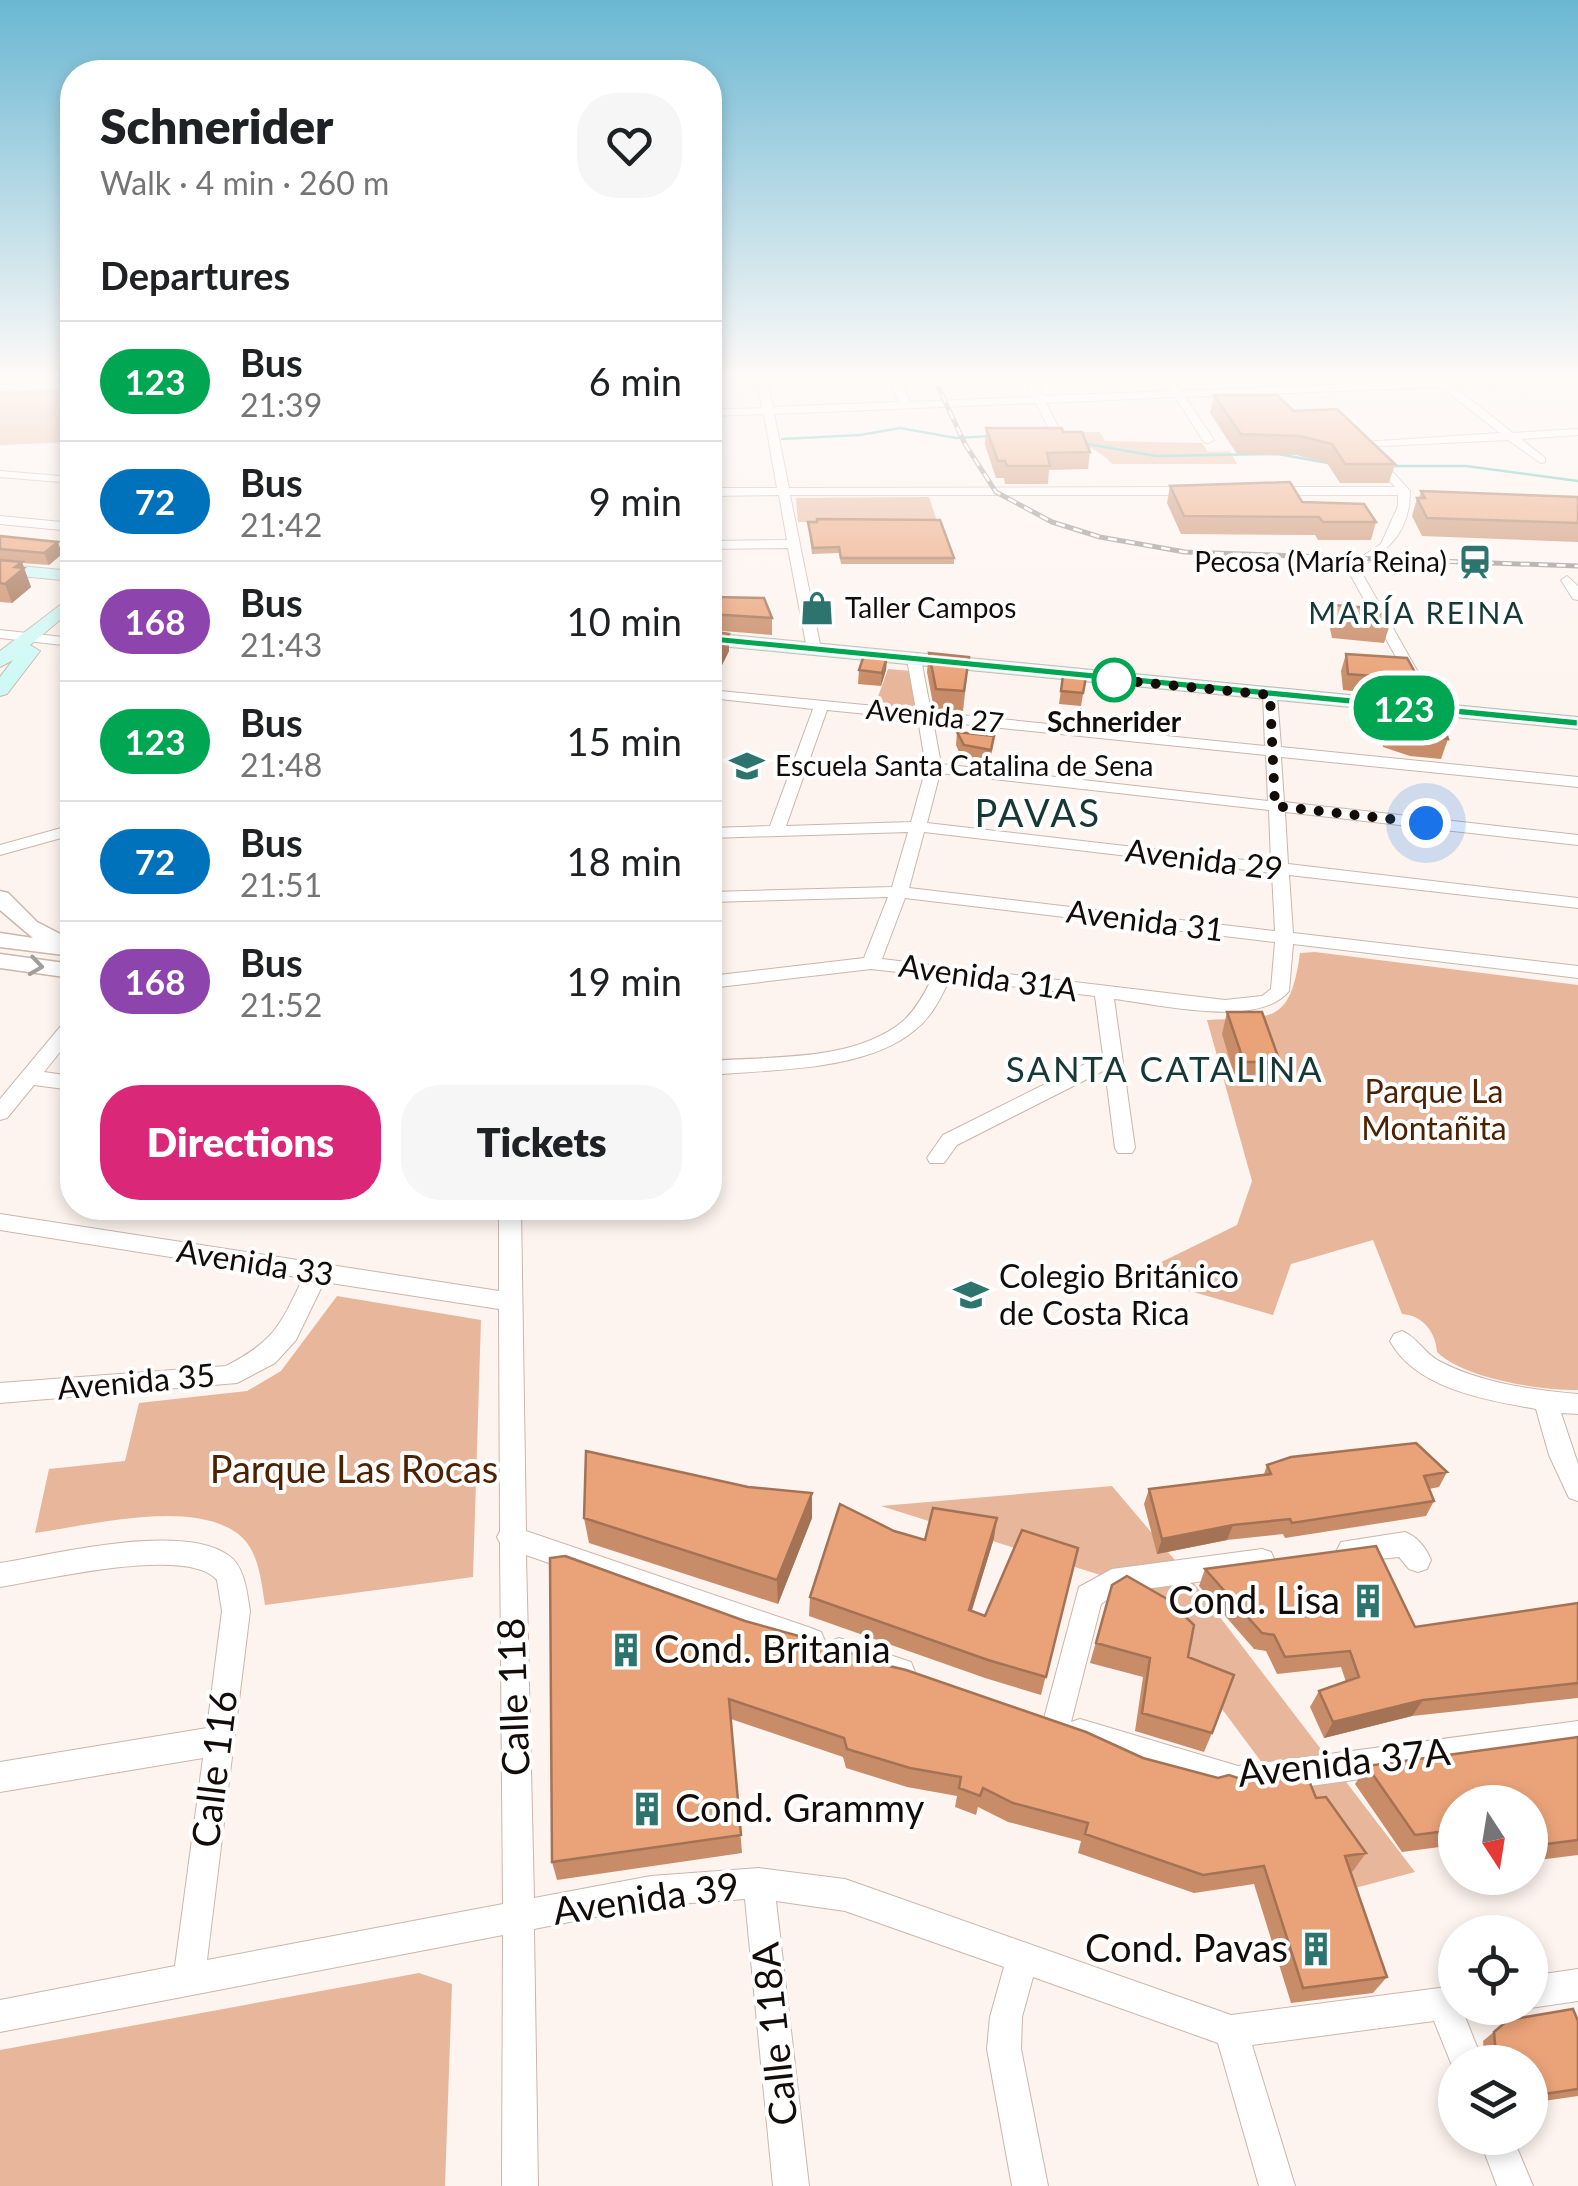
<!DOCTYPE html>
<html lang="en">
<head>
<meta charset="utf-8">
<style>
	:root { --surface:#fff; --page:#f6f6f6; --text:#202124; --muted:#757577; --line:#e0e0e0; --accent:#db2777 }
	body { margin:0; font-family:Lato,sans-serif; background:var(--page); color:var(--text); height:100vh; display:flex; flex-direction:column; font-size:38px; white-space:nowrap }
	* { box-sizing:border-box; margin:0 }
	p { font-size:32px; color:var(--muted) }
	.icon { flex:none; width:55px; height:55px; fill:none; stroke:currentColor; stroke-width:2; stroke-linecap:round; stroke-linejoin:round }
	.map { position:relative; flex:1; overflow:hidden }
	.sheet { position:absolute; left:60px; top:60px; width:662px; height:1160px; display:flex; flex-direction:column; background:var(--surface); border-radius:40px; box-shadow:0 5px 15px #0003 }
	.sheet>* { flex:none }
	.badge { padding:0 20px; border-radius:32px; font-size:35px; line-height:65px }
	.needle { width:65px; rotate:168deg }
	.fabs { position:absolute; left:1438px; top:1785px; display:grid; gap:20px }
	.fabs a { display:grid; place-items:center; width:110px; height:110px; border-radius:50%; background:var(--surface); box-shadow:0 5px 15px #0003; font-size:50px }
	.you { position:absolute; width:50px; height:50px; margin:-25px; border:8px solid #fff; border-radius:50%; background:#1a73e8; box-shadow:0 0 0 15px #1a73e833 }
	.map>.badge { position:absolute; translate:-50% -50%; box-shadow:0 0 0 5px #fff }
	h2 { padding:0 40px; font-size:38px; line-height:90px }
	.round { display:grid; place-items:center; flex:none; width:105px; height:105px; border-radius:40px; background:var(--page) }
	.overview { display:flex; align-items:center; justify-content:space-between; height:170px; padding:0 40px }
	h1 { font-size:48px; font-weight:800; line-height:75px }
	.button { display:flex; gap:20px; margin-top:auto; padding:20px 40px }
	.button a { flex:1; height:115px; border-radius:40px; background:var(--accent); color:#fff; font-size:40px; font-weight:800; line-height:115px; text-align:center }
	.button a+a { background:var(--page); color:var(--text) }
	ul { padding:0; list-style:none }
	li { display:flex; align-items:center; gap:30px; height:120px; padding:0 40px; border-top:2px solid var(--line) }
	li div { flex:1 }
	li b { display:block; font-size:38px }
	li em { font-style:normal }
	li .badge { min-width:110px; font-weight:700; text-align:center }
	.map>svg:first-child { display:block }
</style>
</head>
<body>
<div class="map">
<svg width="1578" height="2186" viewBox="0 0 1578 2186">
	<rect width="100%" height="100%" fill="#fdf4ef"/>
	<path fill="#e7b69b" d="M72,388V442L0,445V390Z
		M1061,432H1100L1105,441L1202,443L1208,452L1230,451L1237,464H1112C1100,449 1077,443 1061,432Z
		M929,497L937,521L798,522L796,498Z
		M888,669L912,671L919,710L875,705Z
		M1315,952L1578,985V1390C1539,1390 1465,1379 1437,1352C1436,1333 1423,1315 1402,1314L1373,1240L1291,1264L1273,1315L1135,1275L1237,1225L1252,1181L1207,1020C1271,1017 1290,1026 1300,953Z
		M337,1296L481,1320L473,1577L265,1605C261,1581 259,1549 237,1533C189,1499 91,1525 35,1533L49,1469L125,1461L139,1403L247,1391L281,1371Z
		M1112,1486L1190,1578L1415,1872L1355,1888L1129,1584L881,1506Z
		M419,1973L452,1984L445,2186H0V2050Z"/>
	<g fill="none" stroke-linecap="round" stroke-linejoin="round">
		<path stroke="#4dbbb0" stroke-width="2.5" d="M782,439L860,435L900,428L956,438L992,436
			M1082,443L1156,456L1278,454L1333,464
			M1389,466H1466L1578,481"/>
		<g stroke="#cab6ab" stroke-width="2">
			<path id="minor" d="M757,378H767L773,407L899,402L889,378H899L910,402L1033,397L1024,378H1034L1043,396L1171,391L1162,378H1172L1181,391L1498,378H1578V381L1453,386L1513,433L1578,429V435L1521,439L1545,458V462L1541,463L1508,440L1360,447V443L1364,442L1500,433L1441,387L1185,397L1214,440L1208,443L1204,442L1175,397L1046,403L1060,431L1055,434L1050,431L1036,403L774,414L789,488L1192,487L1198,491L1192,495H790L821,649L814,653L807,649L788,548L710,549V541L787,540L779,495L710,496V488H777L764,414L710,416V410L762,408Z
				M72,382V388L0,391V385Z
				M1373,450L1410,491C1410,531 1390,549 1359,568L1440,711L1433,715L1426,711L1346,567L1381,544L1398,506V495H1271L1265,491L1271,487H1395L1367,453Z
				M0,471L72,477V483L0,477Z
				M0,516L72,523V531L0,524Z
				M1567,576L1578,586V600L1573,599L1561,580Z
				M0,630L72,638V646L0,638Z
				M914,655L921,659L931,712L1265,746L1263,695L1270,691L1277,695L1281,747L1578,777V787L1281,757L1284,802L1578,835V845L1285,812L1288,864L1578,898V908L1289,875L1293,933L1578,966V978L1293,944L1289,991C1258,1029 1159,1004 1114,999L1135,1148L1132,1153H1118L1115,1148L1105,1070L957,1145L944,1163H930L927,1158L943,1135L1103,1055L1095,996L950,979C941,997 932,1017 915,1030C865,1072 772,1069 710,1075V1061C771,1056 852,1062 902,1022C916,1010 925,993 933,976L871,969L710,988V976L864,958L888,897L710,902V892L892,887L908,832L710,838V828L770,826L813,709L710,698V690L916,710L907,659ZM827,710L918,719L926,768L911,822L786,826ZM933,721L1266,755L1268,801L941,764ZM940,773L1269,810L1271,863L927,823ZM924,832L1272,873L1275,931L909,888ZM905,898L1275,942L1271,989L1262,996L1225,1000L882,959Z
				M72,825V835L0,855V845Z
				M72,1019V1037L44,1072L72,1076V1090L34,1085L7,1118L0,1120V1099L65,1021Z
				M499,1208H521L526,1531L811,1628L821,1632L825,1641L821,1650L811,1654L526,1555L534,1898L651,1876L759,1868L845,1879L1231,2015L1455,1986V2008H1469L1464,2014L1483,2062H1455V2073L1434,2021L1252,2045L1295,2186H1259L1218,2043L1033,1977L1022,2017L1021,2049L1048,2186H1012L987,2049L990,2017L1004,1967L845,1911L776,1901L809,2186H773L745,1899L651,1906L534,1929L538,2186H502L503,1935L0,2032V2000L175,1966L203,1758L0,1792V1762L207,1728L222,1611L217,1580C188,1545 44,1580 0,1587V1563C55,1554 182,1522 228,1555C245,1566 247,1593 250,1611L207,1960L503,1904L500,1543L497,1537L500,1531L499,1309L324,1282L296,1340L275,1363L237,1383L0,1403V1383L226,1366C274,1341 280,1326 303,1278L0,1230V1214L499,1291Z
				M1402,1331C1417,1337 1424,1353 1439,1361C1480,1383 1532,1390 1578,1394V1414L1561,1413L1578,1464V1501L1569,1498L1549,1455L1536,1409C1487,1400 1416,1389 1390,1341L1394,1334Z
				M1405,1532C1418,1537 1426,1548 1431,1560L1427,1569L1418,1572L1409,1569L1399,1557L1350,1562L1341,1558L1337,1550L1341,1542Z
				M1262,1549L1271,1552L1275,1561L1271,1570L1262,1573L1117,1593L1101,1604L1071,1722L1080,1719L1238,1766L1578,1721V1749L1238,1796L1080,1747L1070,1743L1067,1735L1056,1740L1046,1736L1042,1726L1079,1587L1112,1569Z
				M839,1638L911,1662L915,1672L911,1682L901,1686L829,1660L825,1651L829,1642Z
				M1578,1969V2001L1530,2008H1528L1530,1976Z
				M1479,2138H1513L1533,2186H1497Z"/>
		</g>
		<g stroke="#cab6ab" stroke-width="3">
			<path id="tertiary" d="M0,891L8,893L37,922L72,940V956L0,947V933L33,938L0,910Z
				M0,954L72,964V978L0,968Z"/>
		</g>
		<g stroke="#cab6ab" stroke-width="2">
			<path id="secondary" d="M0,564L72,571V581L0,574Z
				M72,596V610L30,645L40,651L7,694L0,696V677L13,660L0,667V651Z
				M710,633L1578,717V729L710,645Z"/>
		</g>
		<use href="#minor" fill="#fff" fill-rule="evenodd"/>
		<use href="#tertiary" fill="#fff" fill-rule="evenodd"/>
		<use href="#secondary" fill="#cef9f5" fill-rule="evenodd"/>
		<g stroke="#938b86" stroke-width="5">
			<path id="rail" d="M934,378L965,444L996,492L1052,522L1100,537L1185,552L1578,566"/>
		</g>
		<use href="#rail" stroke="#fff" stroke-width="2.5" stroke-dasharray="9" stroke-linecap="butt"/>
	</g>
	<path fill="#c98c68" d="M1214,395L1294,411L1395,464L1389,483H1340L1327,463L1296,455L1237,454L1210,413Z
		M986,428L1063,432L1090,452L1088,469L1049,470L1048,484H1005L1004,478H996L985,445Z
		M1170,486L1302,502L1376,522L1371,540H1318L1315,535L1181,534L1167,503Z
		M1421,491L1578,497V542L1422,536L1412,516L1417,498H1419Z
		M808,522L954,558V564H841L839,553L812,554Z
		M0,536L62,554L49,565L22,563L31,587L12,603L0,602Z
		M1334,605L1390,624L1384,643L1332,638L1329,624Z
		M710,606L772,618V635L710,630Z
		M710,631L729,651L721,667L710,666Z
		M929,653L969,657L963,711L934,709L927,672Z
		M1346,654L1416,674L1411,691L1402,696L1343,690L1341,671Z
		M887,657L886,670L881,686L858,684L859,670Z
		M1063,675L1086,677L1081,706L1059,704Z
		M1385,698L1448,739L1441,759L1410,756L1383,747L1379,718Z
		M957,732L994,736L990,764L962,759L956,745Z
		M1227,1012L1280,1062L1273,1084H1237L1222,1034Z
		M1267,1465L1447,1472L1439,1487L1429,1489L1434,1501L1426,1516L1285,1538L1283,1534L1227,1540L1157,1554L1144,1504L1149,1489L1264,1474Z
		M584,1518H812L778,1604L589,1543Z
		M894,1531L925,1540L994,1538L971,1611L985,1616L1078,1548L1041,1695L985,1678L809,1616L810,1597Z
		M1205,1569L1415,1627L1578,1603V1698L1412,1716L1324,1738L1310,1707L1319,1691L1346,1682L1341,1667L1277,1674L1266,1651L1254,1649L1199,1586Z
		M1112,1585L1188,1657L1212,1733L1204,1752L1135,1731L1143,1677L1090,1663Z
		M745,1621L868,1661L1143,1758L1218,1778L1316,1798L1366,1853L1353,1871L1350,1872L1387,1977L1373,1993L1291,2003L1254,1884L1194,1893L1078,1853L1081,1841L1008,1822L978,1807L976,1815L955,1807L957,1796L907,1787L846,1768L843,1757L731,1719L742,1853L557,1880L552,1862Z
		M1578,1737V1855L1530,1861V1802H1455V1856L1451,1855L1447,1846L1402,1852L1355,1784L1367,1766Z
		M1508,2020L1578,2021V2096L1530,2103V2062H1485L1483,2041Z"/>
	<path fill="#a47255" d="M58,542L62,554L49,565L44,553Z
		M22,562L31,587L12,603L5,584L15,567Z
		M729,634V651L721,667V650Z
		M887,657L886,670L881,686L882,673Z
		M1416,674L1411,691L1402,696L1408,679Z
		M812,1493V1518L778,1604L777,1580Z
		M997,1518L994,1538L966,1630L969,1610Z
		M1233,1525L1227,1540L1157,1554L1162,1539Z
		M1423,1700L1412,1716L1324,1738L1333,1722Z"/>
	<path fill="#eaa379" stroke="#a47255" stroke-width="2.5" d="M1214,395H1277L1294,411L1337,409L1395,464H1345L1332,444L1300,436L1241,434Z
		M986,428H1062L1063,432H1082L1090,452L1047,453L1050,466H1007L1005,461H998Z
		M1290,482L1302,502L1364,504L1376,522H1323L1319,517L1184,516L1170,486Z
		M1421,491L1578,497V523L1427,518L1417,498H1425Z
		M817,519L940,520L954,558H841L839,547L813,548L808,522H817Z
		M0,536L58,542L44,553L0,549Z
		M0,560L22,562L15,567L24,568L5,584L0,583Z
		M714,597L764,598L772,618L710,614V606Z
		M1334,605L1369,608L1384,615L1390,624L1337,619Z
		M710,631L729,634L721,650L710,649Z
		M929,653L969,657L964,691L936,689Z
		M1346,654L1407,658L1416,674L1408,679L1348,674Z
		M864,655L887,657L882,673L859,670Z
		M1063,675L1086,677L1083,693L1061,691Z
		M1385,698L1437,704L1448,739L1417,736L1390,726Z
		M957,732L994,736L991,750L964,745Z
		M1227,1012H1262L1280,1062H1244Z
		M1416,1443L1447,1472L1424,1476L1434,1501L1292,1523L1290,1519L1233,1525L1162,1539L1149,1489L1271,1474L1267,1465L1291,1457Z
		M586,1451L748,1487L812,1493L777,1580L584,1518Z
		M840,1504L894,1531L925,1540L933,1508L997,1518L969,1610L985,1616L1022,1530L1078,1548L1046,1677L988,1660L810,1597Z
		M1376,1546L1415,1627L1578,1603V1683L1423,1700L1333,1722L1319,1691L1359,1677L1350,1651L1285,1657L1274,1635L1262,1633L1205,1569Z
		M565,1556L745,1621L838,1647L868,1661L906,1670L1086,1732L1143,1758L1218,1778L1229,1775L1247,1781L1306,1773L1316,1798L1326,1797L1366,1853L1345,1856L1387,1977L1303,1988L1264,1866L1203,1875L1085,1834L1088,1823L1013,1803L983,1788L980,1796L959,1788L961,1777L910,1768L847,1749L844,1738L729,1699L741,1835L552,1862L550,1558Z
		M1127,1576L1167,1599L1194,1625L1188,1657L1234,1675L1212,1733L1142,1713L1150,1658L1096,1643L1112,1585Z
		M1578,1737V1840L1530,1846V1802H1455V1830L1415,1835L1367,1766Z
		M1573,2009L1578,2021V2089L1530,2096V2062H1499L1496,2055L1494,2032L1508,2020Z"/>
	<defs><path id="oneway-chevron" d="M-2-3.5L2.5 0L-2 3.5" fill="none" stroke-width="1.6" stroke-linecap="round" stroke-linejoin="round" transform="scale(2.5)"/></defs>
	<use stroke="#a19e9c" href="#oneway-chevron" transform="translate(36 966) rotate(8)"/>
	<linearGradient id="sky" x2="0" y2="1"><stop stop-color="#6ab7d2"/><stop offset="0.55" stop-color="#fefaf8"/><stop offset="1" stop-color="#fefaf8" stop-opacity="0"/></linearGradient>
	<rect width="1578" height="684" fill="url(#sky)"/>
	<path fill="#00a651" stroke="#fff" stroke-width="2.5" d="M710,635L1578,719V727L705,642V636Z"/>
	<g fill="none" stroke-linecap="round" stroke-linejoin="round">
		<path stroke="#130c08" stroke-width="10" stroke-dasharray="0 18" d="M1114,680L1108,679L1270,695L1275,806L1426,823"/>
	</g>
	<defs>
		<g id="station-bare" transform="scale(2.7)"><path d="M-3-6H3Q5-6 5-4V2Q5 4 3 4L4.5 6H3L1.5 4h-3L-3 6H-4.5L-3 4Q-5 4-5 2V-4Q-5-6-3-6ZM-3.5-4v3h7v-3ZM-3.5 1v1.5H-2V1ZM2 1v1.5H3.5V1Z" fill="#2c746d" stroke="#fff" stroke-width="2.5" paint-order="stroke"/></g>
		<g id="shop-bare" transform="scale(2.7)"><path d="M-5-2.5h2.3a2.7 3.5 0 0 1 5.4 0H5L5.5 6h-11ZM-1.5-2.5h3a1.5 2.3 0 0 0-3 0Z" fill="#2c746d" stroke="#fff" stroke-width="2.5" paint-order="stroke"/></g>
		<g id="school-bare" transform="scale(2.7)"><path d="M0-5L7-2L0 1L-7-2ZM-4 1L0 2.5L4 1V4Q0 6-4 4Z" fill="#2c746d" stroke="#fff" stroke-width="2.5" paint-order="stroke"/></g>
		<g id="building-bare" transform="scale(2.7)"><path d="M-4-6H4V6H1V3H-1V6H-4ZM-2.5-4.3h1.7v1.8h-1.7ZM.8-4.3h1.7v1.8H.8ZM-2.5-1h1.7V.8h-1.7ZM.8-1h1.7V.8H.8Z" fill="#2c746d" stroke="#fff" stroke-width="2.5" paint-order="stroke"/></g>
	</defs>
	<g fill-rule="evenodd">
		<use href="#station-bare" x="1475" y="562"/>
		<use href="#shop-bare" x="817" y="608"/>
		<use href="#school-bare" x="747" y="766"/>
		<use href="#school-bare" x="971" y="1295"/>
		<use href="#building-bare" x="1368" y="1601"/>
		<use href="#building-bare" x="626" y="1650"/>
		<use href="#building-bare" x="647" y="1809"/>
		<use href="#building-bare" x="1316" y="1949"/>
	</g>
	<circle fill="#fff" stroke="#00a651" stroke-width="5" cx="1114" cy="680" r="20"/>
	<g text-anchor="middle" stroke-width="8" stroke-linejoin="round" paint-order="stroke">
		<g font-size="28" fill="#130c08" stroke="#fff" text-anchor="start">
			<text x="1447" y="572" text-anchor="end">Pecosa (María Reina)</text>
			<text x="845" y="618">Taller Campos</text>
			<text x="775" y="776">Escuela Santa Catalina de Sena</text>
		</g>
		<g font-size="28" fill="#130c08" stroke="#fff">
			<text transform="translate(935 716) rotate(6)" y="10">Avenida 27</text>
		</g>
		<g font-size="28" font-weight="bold" fill="#130c08" stroke="#fff">
			<text x="1114" y="732">Schnerider</text>
		</g>
		<g font-size="30" letter-spacing="2.5" fill="#173936" stroke="#fff">
			<text x="1417" y="624">MARÍA REINA</text>
		</g>
		<g font-size="32" fill="#130c08" stroke="#fff">
			<text transform="translate(1204 860) rotate(7)" y="11">Avenida 29</text>
			<text transform="translate(1145 921) rotate(7)" y="11">Avenida 31</text>
			<text transform="translate(988 978) rotate(8)" y="11">Avenida 31A</text>
			<text transform="translate(255 1263) rotate(9)" y="11">Avenida 33</text>
			<text transform="translate(136 1382) rotate(-5)" y="11">Avenida 35</text>
		</g>
		<g font-size="32" fill="#4e2101" stroke="#fff">
			<text x="1434" y="1103">Parque La<tspan x="1434" dy="37">Montañita</tspan></text>
		</g>
		<g font-size="32" fill="#130c08" stroke="#fff" text-anchor="start">
			<text x="999" y="1288">Colegio Británico<tspan x="999" dy="37">de Costa Rica</tspan></text>
		</g>
		<g font-size="35" letter-spacing="2.5" fill="#173936" stroke="#fff">
			<text x="1165" y="1082">SANTA CATALINA</text>
		</g>
		<g font-size="38" letter-spacing="2.5" fill="#173936" stroke="#fff">
			<text x="1038" y="827">PAVAS</text>
		</g>
		<g font-size="38" fill="#4e2101" stroke="#fff">
			<text x="354" y="1483">Parque Las Rocas</text>
		</g>
		<g font-size="38" fill="#130c08" stroke="#fff" text-anchor="end">
			<text x="1340" y="1614">Cond. Lisa</text>
			<text x="654" y="1663" text-anchor="start">Cond. Britania</text>
			<text x="675" y="1822" text-anchor="start">Cond. Grammy</text>
			<text x="1288" y="1962">Cond. Pavas</text>
		</g>
		<g font-size="38" fill="#130c08" stroke="#fff">
			<text transform="translate(514 1697) rotate(-92)" y="13">Calle 118</text>
			<text transform="translate(1344 1763) rotate(-6)" y="13">Avenida 37A</text>
			<text transform="translate(215 1769) rotate(-83)" y="13">Calle 116</text>
			<text transform="translate(646 1899) rotate(-8)" y="13">Avenida 39</text>
			<text transform="translate(775 2034) rotate(-96)" y="13">Calle 118A</text>
		</g>
	</g>
</svg>
<div class="fabs">
<a><svg class="needle" viewBox="-14 -14 28 28"><path d="M0-13l5 13h-10z" fill="#e53935"/><path d="M0 13l5-13h-10z" fill="#757577"/></svg></a>
<a><svg class="icon" aria-label="locate" viewBox="0 0 24 24"><circle cx="12" cy="12" r="6"/><path d="M12 2v4M12 18v4M2 12h4M18 12h4"/></svg></a>
<a><svg class="icon" aria-label="layers" viewBox="0 0 24 24"><path d="M12 4l9 5-9 5-9-5zM3 14l9 5 9-5"/></svg></a>
</div>
<div class="you" style="left:1426px;top:823px"></div>
<b class="badge" style="left:1404px;top:708px;background:#00a651;color:#fff">123</b>
<section class="sheet">
<div class="overview"><div><h1>Schnerider</h1><p>Walk · 4 min · 260 m</p></div><a class="round"><svg class="icon" aria-label="heart" viewBox="0 0 24 24"><path d="M12 20l-8-8c-3-5 5-10 8-4 3-6 11-1 8 4z"/></svg></a></div>
<h2>Departures</h2>
<ul>
<li><span class="badge" style="background:#00a651;color:#fff">123</span><div><b>Bus</b><p>21:39</p></div><em>6 min</em></li>
<li><span class="badge" style="background:#0072bc;color:#fff">72</span><div><b>Bus</b><p>21:42</p></div><em>9 min</em></li>
<li><span class="badge" style="background:#8e44ad;color:#fff">168</span><div><b>Bus</b><p>21:43</p></div><em>10 min</em></li>
<li><span class="badge" style="background:#00a651;color:#fff">123</span><div><b>Bus</b><p>21:48</p></div><em>15 min</em></li>
<li><span class="badge" style="background:#0072bc;color:#fff">72</span><div><b>Bus</b><p>21:51</p></div><em>18 min</em></li>
<li><span class="badge" style="background:#8e44ad;color:#fff">168</span><div><b>Bus</b><p>21:52</p></div><em>19 min</em></li>
</ul>
<div class="button"><a>Directions</a><a>Tickets</a></div>
</section>
</div>
</body>
</html>
